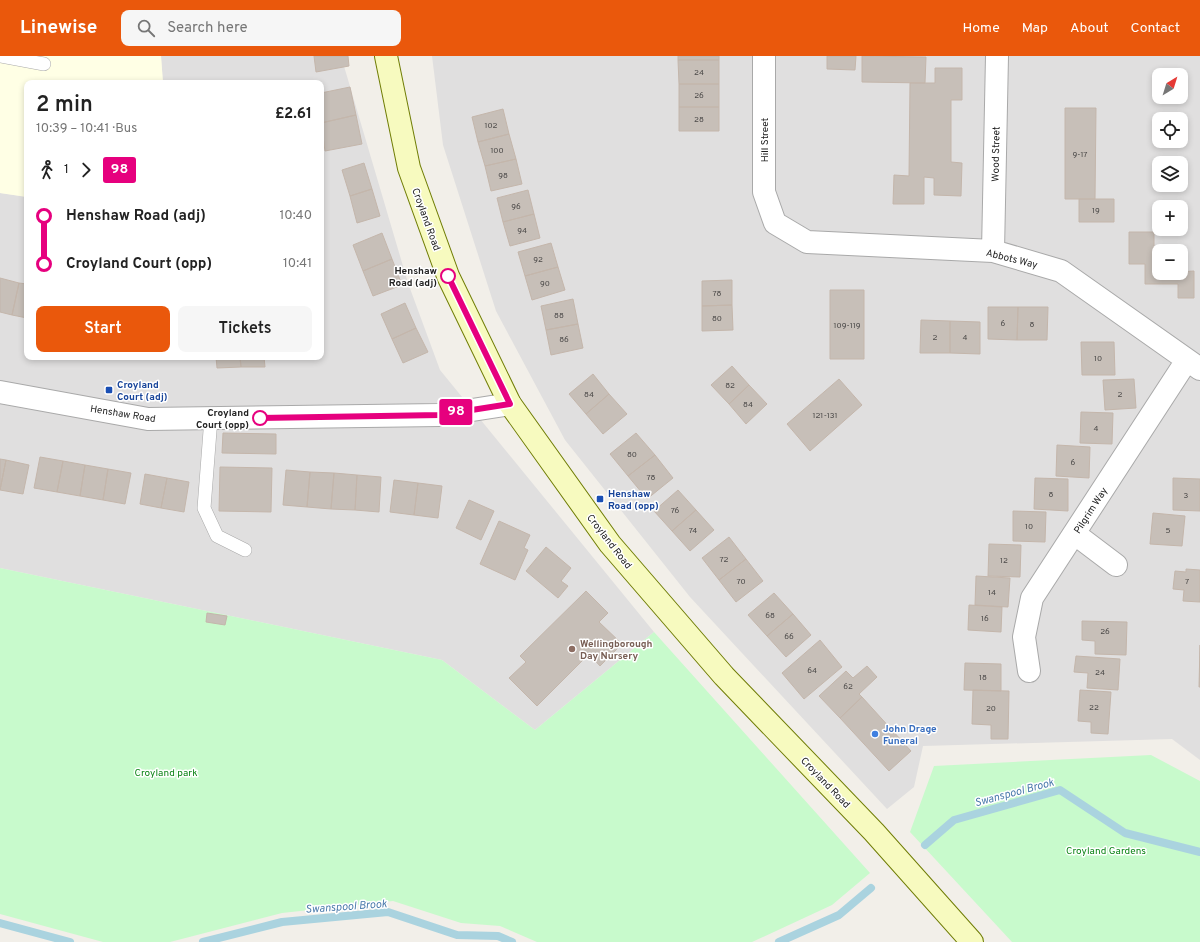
<!DOCTYPE html>
<html lang="en">
<head>
<meta charset="utf-8">
<style>
	:root { --surface:#fff; --page:#f6f6f6; --text:#222; --muted:#767676; --accent:#ea580c }
	body { margin:0; font-family:Overpass,sans-serif; background:var(--page); color:var(--text); height:100vh; display:flex; flex-direction:column; font-size:15px; white-space:nowrap }
	* { box-sizing:border-box; margin:0 }
	p { font-size:13px; color:var(--muted) }
	.icon { flex:none; width:22px; height:22px; fill:none; stroke:currentColor; stroke-width:2; stroke-linecap:round; stroke-linejoin:round }
	.map { position:relative; flex:1; overflow:hidden }
	.sheet { position:absolute; left:24px; top:24px; width:300px; height:280px; display:flex; flex-direction:column; background:var(--surface); border-radius:8px; box-shadow:0 2px 6px #0003 }
	.sheet>* { flex:none }
	.badge { padding:0 8px; border-radius:3px; font-size:14px; line-height:26px }
	.needle { width:26px; rotate:38deg }
	.fabs { position:absolute; left:1152px; top:12px; display:grid; gap:8px }
	.fabs a { display:grid; place-items:center; width:36px; height:36px; border-radius:8px; background:var(--surface); box-shadow:0 2px 6px #0003; font-size:20px }
	.map>.badge { position:absolute; translate:-50% -50%; box-shadow:0 0 0 2px #fff }
	.legs { display:flex; align-items:center; gap:6px; height:44px; padding:0 12px; font-size:13px }
	.legs p { margin-inline-start:auto }
	.summary { display:flex; align-items:center; justify-content:space-between; height:68px; padding:0 12px }
	h1 { font-size:22px; font-weight:600; line-height:30px }
	.button { display:flex; gap:8px; margin-top:auto; padding:8px 12px }
	.button a { flex:1; height:46px; border-radius:8px; background:var(--accent); color:#fff; font-size:16px; font-weight:600; line-height:46px; text-align:center }
	.button a+a { background:var(--page); color:var(--text) }
	ul { padding:0 12px; list-style:none }
	li { display:flex; align-items:center; gap:14px; height:48px; font-size:15px }
	li i { display:grid; place-items:center; width:6px; height:100%; margin:0 5px; background:currentColor }
	li i::after { content:''; width:10px; height:10px; margin:-5px; border:3px solid; border-radius:50%; background:var(--surface) }
	li p { margin-inline-start:auto }
	li:first-child i { background:linear-gradient(#0000 50%,currentColor 0) }
	li:last-child i { background:linear-gradient(currentColor 50%,#0000 0) }
	header { display:flex; align-items:center; gap:24px; box-sizing:border-box; height:56px; padding:0 20px; background:var(--accent); color:#fff }
	header strong { font-size:19px }
	nav { display:flex; gap:22px; margin-inline-start:auto; font-size:14px }
	.search { width:280px; height:36px; background:var(--page); display:flex; align-items:center; gap:10px; box-sizing:border-box; padding:0 14px; border-radius:8px; color:var(--muted); font-size:15px }
	.map>svg:first-child { display:block }
</style>
</head>
<body>
<header>
<strong>Linewise</strong>
<div class="search"><svg class="icon" aria-label="search" viewBox="0 0 24 24"><circle cx="10" cy="10" r="6"/><path d="M15 15l6 6"/></svg>Search here</div>
<nav><a>Home</a><a>Map</a><a>About</a><a>Contact</a></nav>
</header>
<div class="map">
<svg width="1200" height="886" viewBox="0 0 1200 886">
	<rect width="100%" height="100%" fill="#f2efe9"/>
	<path fill="#e0dfdf" fill-rule="evenodd" d="M161,0H341L408,227L440,314L654,576L535,674L442,604L0,512V137L27,141V301H321V27H163Z
		M432,0H1200V704L1172,683L923,690L914,731L887,753L690,541L565,384L496,255L443,89ZM1159,19H1181V41H1159ZM1159,63H1181V85H1159ZM1159,107H1181V129H1159ZM1159,151H1181V173H1159ZM1159,195H1181V217H1159Z"/>
	<path fill="#ffffe5" d="M0,0H161L163,27H27V141L0,137Z"/>
	<path fill="#c8facc" d="M0,512L442,604L535,674L654,576L870,817L832,849L752,886H537L500,870L461,867L393,845L282,857L170,886H103L0,858Z
		M1151,699L1200,725V886H1012L910,776L934,710Z"/>
	<g fill="none" stroke-linecap="round" stroke-linejoin="round">
		<path stroke="#aad3df" stroke-width="8" d="M925,789L954,764L1060,734L1125,777L1200,796
			M0,867L70,886
			M203,886L282,866L388,856L457,879L498,880L512,886
			M779,886L839,859L871,832"/>
	</g>
	<path fill="#c7bfb8" stroke="#c4b6ab" d="M314,0H348L349,10L316,16Z
		M678,0H719V4H678Z
		M827,0H856L855,14L827,13Z
		M862,0L926,1L925,27L862,26Z
		M678,4H719V28H679Z
		M935,12H962V44H951V106L962,107L961,140L934,139V122L924,121V148H893L894,119L909,120L910,27H935Z
		M679,28H719V51H679Z
		M350,31L356,59L321,67V37Z
		M679,51H719V75H679Z
		M1065,52H1096L1095,143H1065Z
		M503,53L509,78L478,86L472,61Z
		M356,59L362,88L325,95L321,67Z
		M509,78L516,103L485,110L478,86Z
		M516,103L522,128L491,135L485,110Z
		M364,107L372,133L350,140L342,114Z
		M372,133L380,160L357,167L350,140Z
		M528,134L534,158L503,166L497,142Z
		M1079,143H1114V166H1079Z
		M534,158L540,182L510,190L503,166Z
		M1129,176H1154V192L1177,193V195H1159V217L1194,215V242H1178V228H1145V208H1129Z
		M382,177L392,203L363,215L353,189Z
		M551,187L558,211L525,220L518,196Z
		M392,203L402,229L373,240L363,215Z
		M558,211L565,234L532,244L525,220Z
		M0,222L19,227L12,259L0,256Z
		M732,224V249L702,250V225Z
		M19,227L27,228V262L12,259Z
		M830,234H864V303H830Z
		M573,243L578,268L546,274L541,250Z
		M405,247L416,272L392,283L381,258Z
		M732,249L733,274L702,275V250Z
		M988,251H1018L1017,284L988,283Z
		M1018,251H1048L1047,284H1017Z
		M921,264L950,265V297H920Z
		M950,265L980,266V298L950,297Z
		M578,268L583,292L551,299L546,274Z
		M416,272L428,296L403,307L392,283Z
		M1081,286H1114L1115,319H1082Z
		M216,301H240L241,311L217,312Z
		M240,301H264L265,311H241Z
		M732,310L749,329L729,348L711,329Z
		M593,318L609,338L586,358L569,338Z
		M839,323L862,349L810,395L787,368Z
		M1134,323L1136,352L1105,354L1103,324Z
		M749,329L767,348L746,368L729,348Z
		M609,338L627,358L603,378L586,358Z
		M1081,356L1113,357L1112,388L1080,387Z
		M223,377L276,378V398L222,397Z
		M636,377L655,399L628,420L610,398Z
		M1057,389L1090,391L1089,422L1056,420Z
		M655,399L673,422L647,443L628,420Z
		M40,401L63,405L57,436L34,432Z
		M0,403L6,404L0,434Z
		M6,404L29,409L23,438L0,434Z
		M63,405L85,409L80,440L57,436Z
		M85,409L108,413L103,444L80,440Z
		M220,411L272,412L271,456L219,455Z
		M108,413L131,417L125,448L103,444Z
		M286,414L310,416L307,451L283,449Z
		M310,416L334,417L331,453L307,451Z
		M334,417L357,419L355,454L331,453Z
		M145,418L167,422L161,452L140,448Z
		M357,419L381,421L379,456L355,454Z
		M167,422L189,426L184,456L161,452Z
		M1035,422L1068,423V455L1034,453Z
		M1173,422L1200,423V455L1173,454Z
		M394,424L418,427L414,459L390,456Z
		M418,427L442,430L438,462L414,459Z
		M678,434L696,454L672,475L654,455Z
		M469,444L494,455L481,484L456,472Z
		M696,454L714,474L690,495L672,475Z
		M1013,455L1046,456L1045,486L1013,485Z
		M1153,457L1185,460L1182,490L1150,488Z
		M499,465L530,479L524,492L528,494L515,524L480,508Z
		M729,481L746,503L719,524L702,502Z
		M989,488L1021,489L1020,521L988,520Z
		M546,491L571,512L561,525L568,530L558,542L526,515Z
		M746,503L763,525L736,546L719,524Z
		M1186,513L1200,514V546L1183,545L1184,534L1173,533L1175,515L1186,516Z
		M976,520L1010,522L1008,551L975,549Z
		M586,535L608,557L599,566L622,588L600,610L589,598L537,650L509,622L526,606L520,600Z
		M774,537L793,558L767,580L748,559Z
		M969,549L1002,551L1001,576L968,574Z
		M207,557L227,560L225,569L206,566Z
		M793,558L811,579L786,601L767,580Z
		M1082,565L1127,566L1126,599L1095,598V585L1082,584Z
		M820,584L842,611L804,643L782,617Z
		M1200,589V631H1199Z
		M1076,600L1120,603L1118,634L1087,632L1088,617L1074,616Z
		M965,607L1001,608V635L964,634Z
		M867,610L877,621L859,638L862,641L840,662L819,640L846,615L853,622Z
		M973,634L1009,635L1008,683H991V669L972,668Z
		M1080,634L1111,636L1108,678L1091,677V666L1078,665Z
		M862,641L911,695L889,715L840,662Z"/>
	<g fill="none" stroke-linecap="round" stroke-linejoin="round">
		<g stroke="#a9a9a9" stroke-width="14">
			<path id="service" d="M0,0L44,8
				M211,362L204,452L217,480L245,494"/>
		</g>
		<g stroke="#a9a9a9" stroke-width="24">
			<path id="minor" d="M764,0V136L775,167L807,186L993,195L1061,215L1200,313
				M993,195L997,0
				M0,336L148,363L440,359L510,348
				M1075,478L1116,509
				M1029,615L1024,581L1032,542L1187,304"/>
		</g>
		<g stroke="#707d05" stroke-width="24">
			<path id="secondary" d="M386,0L409,112L448,220L510,348L610,488L724,620L874,776L972,886"/>
		</g>
		<use href="#service" stroke="#fff" stroke-width="13"/>
		<use href="#minor" stroke="#fff" stroke-width="22"/>
		<use href="#secondary" stroke="#f7fabf" stroke-width="22"/>
	</g>
	<g fill="none" stroke-linecap="round" stroke-linejoin="round">
		<g stroke="#fff" stroke-width="9">
			<path id="line-1" d="M260,362L440,359L510,348L448,220"/>
		</g>
		<use href="#line-1" stroke="#e6007e" stroke-width="6"/>
	</g>
	<g fill="#fff" stroke="#e6007e" stroke-width="2">
		<circle cx="448" cy="220" r="7"/>
		<circle cx="260" cy="362" r="7"/>
	</g>
	<g fill="#1a4fb4" stroke="#fff" stroke-width="1.5">
		<rect x="105" y="330" width="8" height="8" rx="2"/>
		<rect x="596" y="439" width="8" height="8" rx="2"/>
	</g>
	<circle fill="#8d6e63" stroke="#fff" stroke-width="1.5" cx="572" cy="593" r="4"/>
	<circle fill="#3f7fe0" stroke="#fff" stroke-width="1.5" cx="875" cy="678" r="4"/>
	<g text-anchor="middle" stroke-width="3" stroke-linejoin="round" paint-order="stroke">
		<g font-size="8" fill="#4b4948">
			<text x="699" y="19">24</text>
			<text x="699" y="42">26</text>
			<text x="699" y="66">28</text>
			<text x="491" y="72">102</text>
			<text x="497" y="97">100</text>
			<text x="1080" y="101">9-17</text>
			<text x="503" y="122">98</text>
			<text x="516" y="153">96</text>
			<text x="1096" y="157">19</text>
			<text x="522" y="177">94</text>
			<text x="538" y="206">92</text>
			<text x="545" y="230">90</text>
			<text x="717" y="240">78</text>
			<text x="559" y="262">88</text>
			<text x="717" y="265">80</text>
			<text x="1003" y="270">6</text>
			<text x="1032" y="271">8</text>
			<text x="847" y="272">109-119</text>
			<text x="935" y="284">2</text>
			<text x="965" y="284">4</text>
			<text x="564" y="286">86</text>
			<text x="1098" y="305">10</text>
			<text x="730" y="332">82</text>
			<text x="589" y="341">84</text>
			<text x="1120" y="341">2</text>
			<text x="748" y="351">84</text>
			<text x="825" y="362">121-131</text>
			<text x="1096" y="375">4</text>
			<text x="632" y="401">80</text>
			<text x="1073" y="409">6</text>
			<text x="651" y="424">78</text>
			<text x="1051" y="441">8</text>
			<text x="1186" y="442">3</text>
			<text x="675" y="457">76</text>
			<text x="1029" y="473">10</text>
			<text x="693" y="477">74</text>
			<text x="1168" y="477">5</text>
			<text x="724" y="506">72</text>
			<text x="1004" y="507">12</text>
			<text x="741" y="528">70</text>
			<text x="1187" y="528">7</text>
			<text x="992" y="539">14</text>
			<text x="770" y="562">68</text>
			<text x="985" y="565">16</text>
			<text x="1105" y="578">26</text>
			<text x="789" y="583">66</text>
			<text x="812" y="617">64</text>
			<text x="1100" y="619">24</text>
			<text x="983" y="624">18</text>
			<text x="848" y="633">62</text>
			<text x="1094" y="654">22</text>
			<text x="991" y="655">20</text>
		</g>
		<g font-size="10" fill="#222" stroke="#fff">
			<text transform="translate(764 84) rotate(-90)" y="4">Hill Street</text>
			<text transform="translate(995 98) rotate(-89)" y="4">Wood Street</text>
			<text transform="translate(427 163) rotate(70)" y="4">Croyland Road</text>
			<text transform="translate(1012 202) rotate(14)" y="4">Abbots Way</text>
			<text transform="translate(123 357) rotate(9)" y="4">Henshaw Road</text>
			<text transform="translate(1090 454) rotate(-57)" y="4">Pilgrim Way</text>
			<text transform="translate(610 485) rotate(52)" y="4">Croyland Road</text>
			<text transform="translate(826 726) rotate(46)" y="4">Croyland Road</text>
		</g>
		<g font-size="10" font-weight="bold" fill="#222" stroke="#fff" text-anchor="end">
			<text x="437" y="218">Henshaw<tspan x="437" dy="12">Road (adj)</tspan></text>
			<text x="249" y="360">Croyland<tspan x="249" dy="12">Court (opp)</tspan></text>
		</g>
		<g font-size="10" font-weight="bold" fill="#164399" stroke="#fff" text-anchor="start">
			<text x="117" y="332">Croyland<tspan x="117" dy="12">Court (adj)</tspan></text>
			<text x="608" y="441">Henshaw<tspan x="608" dy="12">Road (opp)</tspan></text>
		</g>
		<g font-size="10" font-weight="bold" fill="#785e54" stroke="#fff" text-anchor="start">
			<text x="580" y="591">Wellingborough<tspan x="580" dy="12">Day Nursery</tspan></text>
		</g>
		<g font-size="10" font-weight="bold" fill="#366cbe" stroke="#fff" text-anchor="start">
			<text x="883" y="676">John Drage<tspan x="883" dy="12">Funeral</tspan></text>
		</g>
		<g font-size="10" fill="#0c8416" stroke="#fff">
			<text x="166" y="720">Croyland park</text>
			<text x="1106" y="798">Croyland Gardens</text>
		</g>
		<g font-size="11" font-style="italic" fill="#4a7aab" stroke="#fff">
			<text transform="translate(1014 736) rotate(-15)" y="4">Swanspool Brook</text>
			<text transform="translate(346 850) rotate(-4)" y="4">Swanspool Brook</text>
		</g>
	</g>
</svg>
<div class="fabs">
<a><svg class="needle" viewBox="-14 -14 28 28"><path d="M0-13l5 13h-10z" fill="#e53935"/><path d="M0 13l5-13h-10z" fill="#767676"/></svg></a>
<a><svg class="icon" aria-label="locate" viewBox="0 0 24 24"><circle cx="12" cy="12" r="6"/><path d="M12 2v4M12 18v4M2 12h4M18 12h4"/></svg></a>
<a><svg class="icon" aria-label="layers" viewBox="0 0 24 24"><path d="M12 4l9 5-9 5-9-5zM3 14l9 5 9-5"/></svg></a>
<a>+</a>
<a>−</a>
</div>
<b class="badge" style="left:456px;top:356px;background:#e6007e;color:#fff">98</b>
<section class="sheet">
<div class="summary"><div><h1>2 min</h1><p>10:39 – 10:41 · Bus</p></div><b>£2.61</b></div>
<div class="legs"><svg class="icon" aria-label="walk" viewBox="0 0 24 24"><circle cx="13" cy="4" r="2"/><path d="M13 8l-2 6 4 7M11 14l-3 7M7 12l3-4h3l4 4"/></svg>1<svg class="icon" aria-label="forward" viewBox="0 0 24 24"><path d="M9 5l7 7-7 7"/></svg><b class="badge" style="background:#e6007e;color:#fff">98</b></div>
<ul>
<li><i style="color:#e6007e"></i><b>Henshaw Road (adj)</b><p>10:40</p></li>
<li><i style="color:#e6007e"></i><b>Croyland Court (opp)</b><p>10:41</p></li>
</ul>
<div class="button"><a>Start</a><a>Tickets</a></div>
</section>
</div>
</body>
</html>
